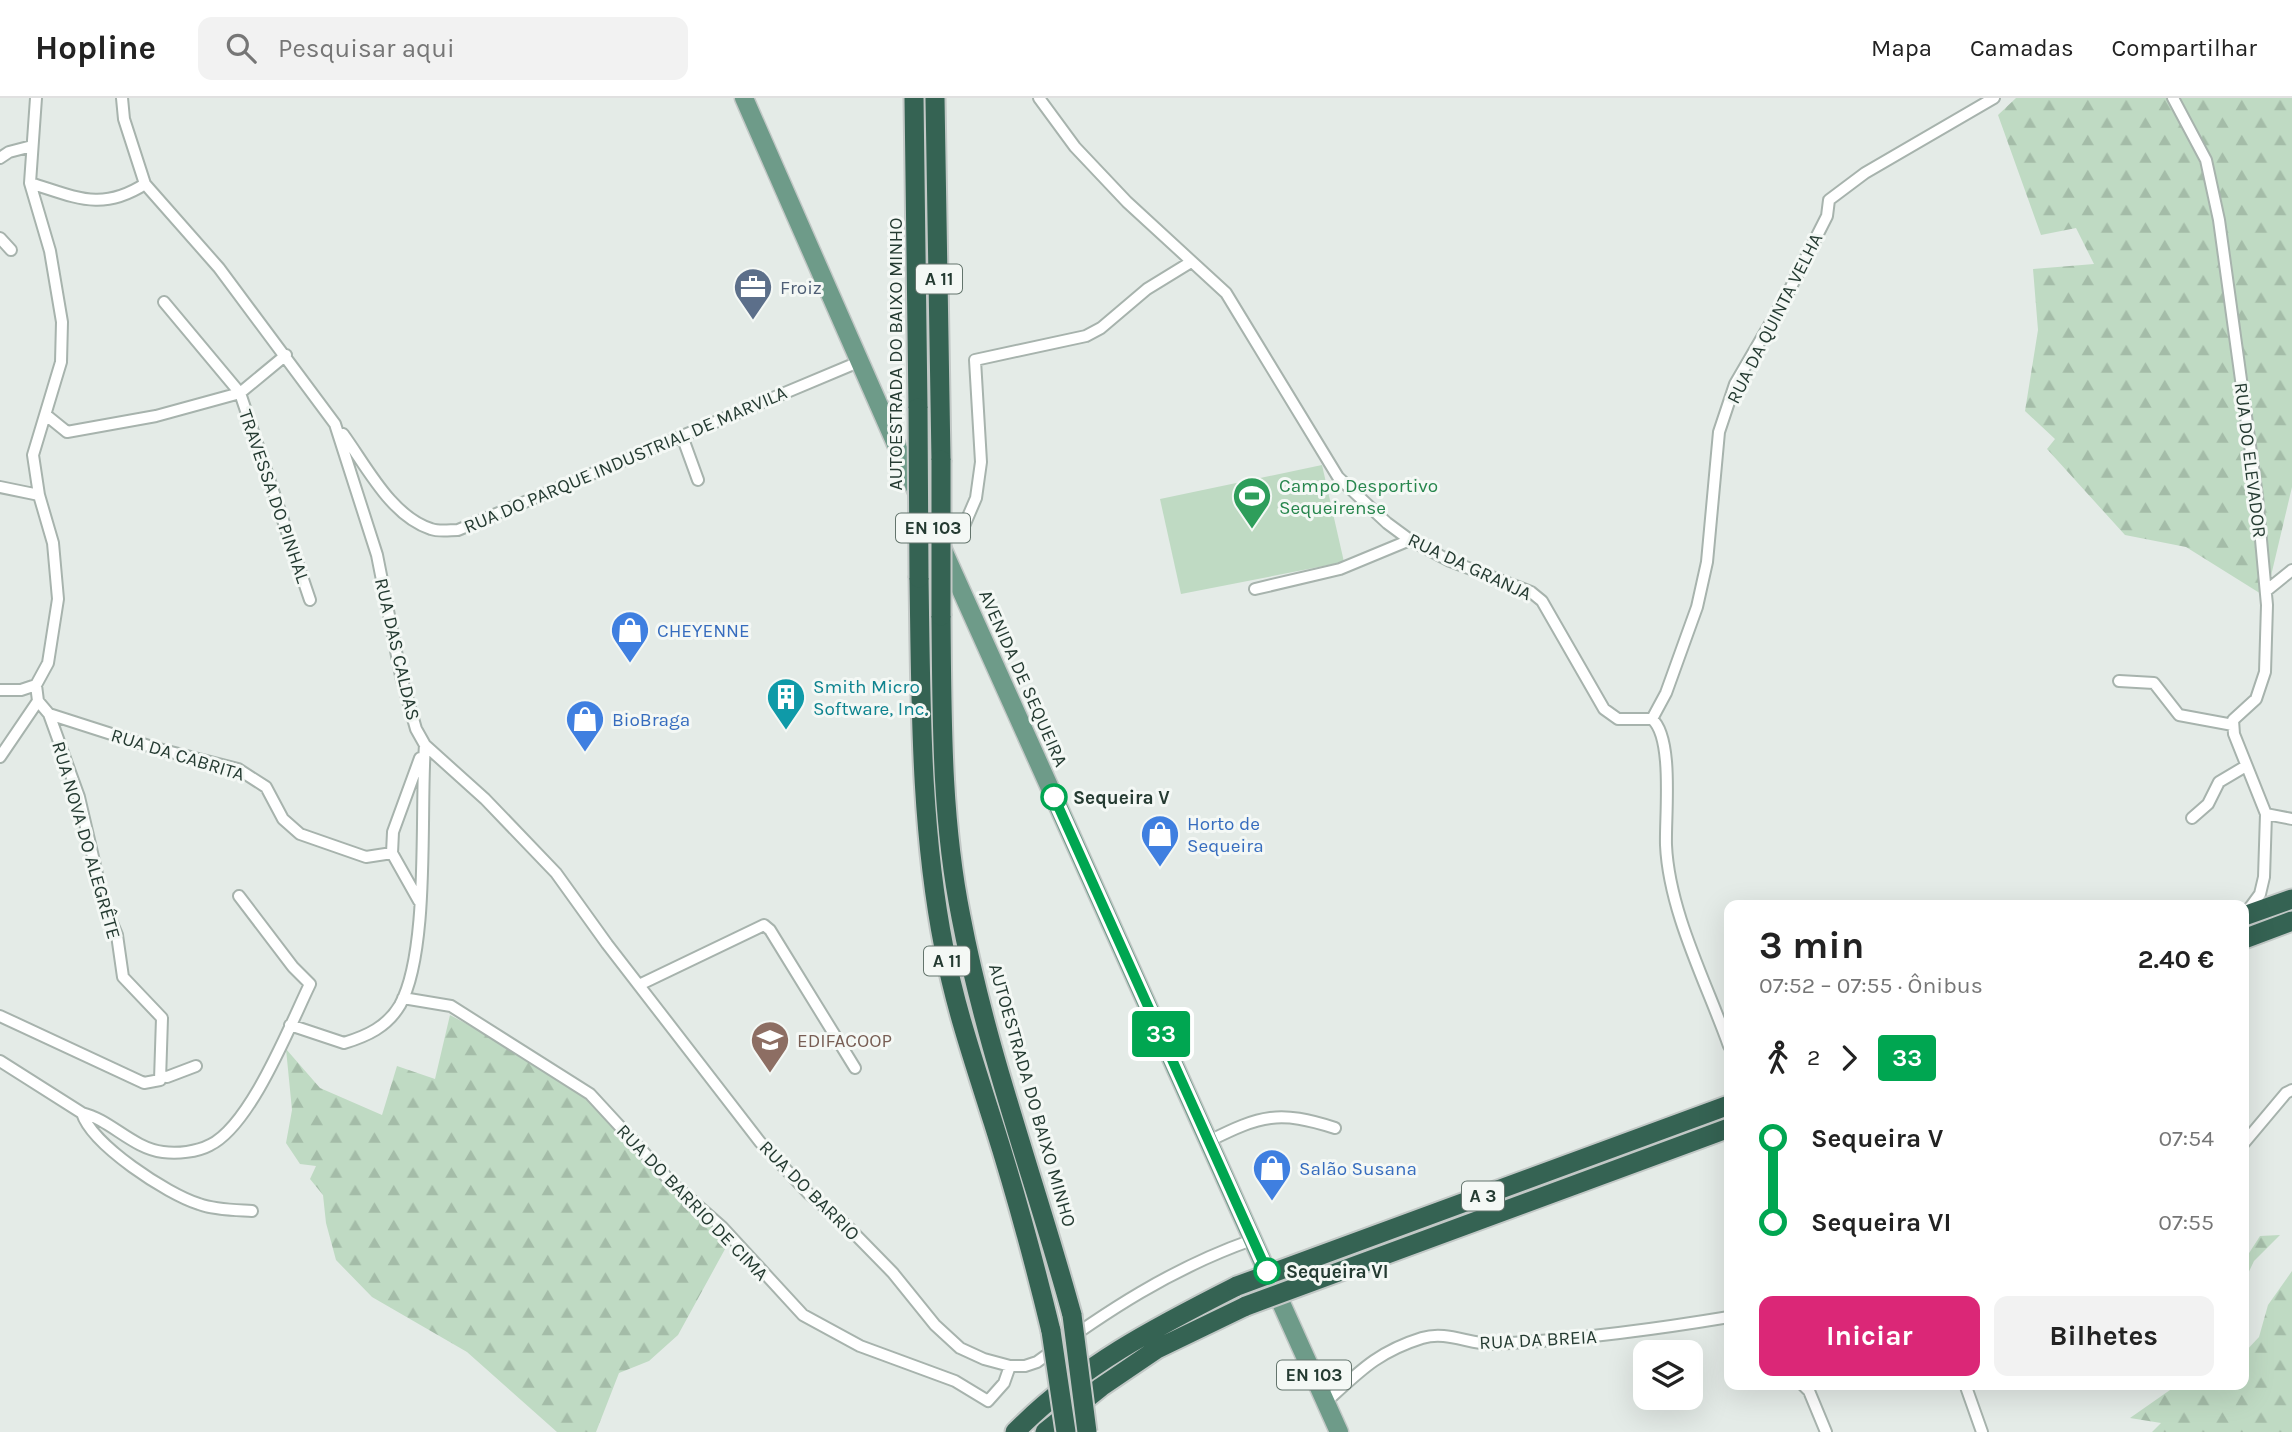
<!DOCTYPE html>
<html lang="pt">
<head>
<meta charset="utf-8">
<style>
	:root { --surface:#fff; --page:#f2f2f2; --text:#222; --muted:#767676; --line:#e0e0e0; --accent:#db2777 }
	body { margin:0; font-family:Karla,sans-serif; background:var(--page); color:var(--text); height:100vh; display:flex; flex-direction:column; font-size:26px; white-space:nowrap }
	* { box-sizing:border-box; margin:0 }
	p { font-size:23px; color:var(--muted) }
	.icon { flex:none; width:38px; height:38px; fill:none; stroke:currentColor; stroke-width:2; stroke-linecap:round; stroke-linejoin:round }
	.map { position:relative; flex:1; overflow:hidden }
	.sheet { position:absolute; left:1724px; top:802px; width:525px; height:490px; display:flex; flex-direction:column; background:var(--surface); border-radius:14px; box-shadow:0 7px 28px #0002 }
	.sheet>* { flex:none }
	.badge { padding:0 14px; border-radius:5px; font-size:24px; line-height:46px }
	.buttons { position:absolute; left:1633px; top:1242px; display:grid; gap:14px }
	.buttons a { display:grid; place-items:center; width:70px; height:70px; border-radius:14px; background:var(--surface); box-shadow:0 7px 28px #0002; font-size:35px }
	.map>.badge { position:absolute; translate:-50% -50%; box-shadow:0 0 0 4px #fff }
	.legs { display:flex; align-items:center; gap:10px; height:77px; padding:0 35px; font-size:23px }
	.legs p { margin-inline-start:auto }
	.summary { display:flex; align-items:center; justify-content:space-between; height:119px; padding:0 35px }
	h1 { font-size:38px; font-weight:700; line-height:52px }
	.primary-button { display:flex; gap:14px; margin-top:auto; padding:14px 35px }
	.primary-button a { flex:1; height:80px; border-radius:14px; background:var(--accent); color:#fff; font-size:28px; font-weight:700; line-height:80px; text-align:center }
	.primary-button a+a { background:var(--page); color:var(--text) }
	ul { padding:0 35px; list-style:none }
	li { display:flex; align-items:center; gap:24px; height:84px; font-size:26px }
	li i { display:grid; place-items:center; width:10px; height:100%; margin:0 9px; background:currentColor }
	li i::after { content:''; width:18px; height:18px; margin:-9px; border:5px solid; border-radius:50%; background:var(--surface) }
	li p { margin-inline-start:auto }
	li:first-child i { background:linear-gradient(#0000 50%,currentColor 0) }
	li:last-child i { background:linear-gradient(currentColor 50%,#0000 0) }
	header { display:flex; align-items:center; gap:42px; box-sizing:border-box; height:98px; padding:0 35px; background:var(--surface); border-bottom:2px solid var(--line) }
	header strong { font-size:33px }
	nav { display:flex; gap:38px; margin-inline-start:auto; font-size:24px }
	.search { width:490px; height:63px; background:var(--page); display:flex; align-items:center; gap:18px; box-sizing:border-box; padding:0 24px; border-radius:14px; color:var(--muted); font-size:26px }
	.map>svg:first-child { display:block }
</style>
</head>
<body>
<header>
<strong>Hopline</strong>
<div class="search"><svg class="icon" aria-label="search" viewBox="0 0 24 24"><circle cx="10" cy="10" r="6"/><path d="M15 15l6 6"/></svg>Pesquisar aqui</div>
<nav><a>Mapa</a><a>Camadas</a><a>Compartilhar</a></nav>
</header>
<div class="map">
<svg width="2292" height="1334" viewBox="0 0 2292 1334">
	<defs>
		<pattern id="forest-firs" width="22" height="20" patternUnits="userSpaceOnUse" patternTransform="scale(1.75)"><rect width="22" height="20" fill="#bfdac3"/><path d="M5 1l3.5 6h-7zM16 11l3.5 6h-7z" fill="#a4bca8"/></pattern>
	</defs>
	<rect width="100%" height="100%" fill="#e4ebe7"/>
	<path fill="url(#forest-firs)" d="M2016,0H2292V389L2266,499L2186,449L2125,437L2047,351L2055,341L2025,313L2038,232L2033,171L2094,166L2076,130L2041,137L1998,17Z
		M450,917L515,952L582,997L673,1093L730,1142L678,1237L649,1263L619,1275L596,1334H557L467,1254L372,1199L336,1162L326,1125L323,1097L310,1081L316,1068L300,1066L286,1045L292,1012L286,951L320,990L382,1017L397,968L435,981Z
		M2280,1137L2254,1163L2244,1184V1163L2260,1138Z
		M2292,1173V1334H2152L2161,1325L2130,1320L2170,1292L2186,1291L2187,1286H2244V1255L2259,1239L2268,1207Z"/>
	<path fill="#bfdac3" d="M1322,367L1344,464L1181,496L1160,401Z"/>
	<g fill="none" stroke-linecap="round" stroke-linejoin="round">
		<g stroke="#a7b3ad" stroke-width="14">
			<path id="minor" d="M122,0L124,21L145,86L219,170L335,326L377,457L401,578L416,631L425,647L485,701L556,775L607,846L760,1044L809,1096L848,1129L893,1175L935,1227L960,1250L984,1261L1010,1268H1025L1037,1264C1105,1214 1172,1170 1252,1142
				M1039,0L1075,49L1127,104L1226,195L1338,379L1387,425L1410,442L1450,463L1531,494L1542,503L1604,611L1618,621H1652
				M2173,0L2206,62L2219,122L2257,398L2267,507L2265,574L2256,601L2233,622L2234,636L2266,716L2264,779L2260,796L2246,815
				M0,60L9,54L32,48
				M30,85C76,99 101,114 145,86
				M0,140L11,152
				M164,204L240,295L310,502
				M46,317L67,334L156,318L240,295L286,257
				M343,336C367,369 391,418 431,431C439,434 450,432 458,432L861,263
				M682,338L698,382
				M0,389L39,397
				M961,435L976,400L981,364L975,262L1086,238L1101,230L1147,191L1191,164
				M1255,491L1340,471L1410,442
				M2266,493L2292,472
				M2119,583L2154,585L2179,617L2233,627
				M36,587L38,603L49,616L155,650L238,671L266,689L283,721L300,736L366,759L392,755
				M0,592H21L36,587L48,565L58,501L53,445L39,397L33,357L61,264L62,224L50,153L30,85L36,0
				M1652,621L1666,595L1697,509L1707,464L1719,334L1735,286L1788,195L1827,118L1829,102L1865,75L1994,0
				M1652,621C1674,640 1665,718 1666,747C1669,814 1707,886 1729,948
				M0,659L38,603
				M2266,716L2292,721
				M2192,720L2208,706L2219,684L2246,668
				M419,803L392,755L393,734L420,660
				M639,887L764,827L770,832L855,970
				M403,900L451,908L590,996L671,1084L722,1129L803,1217L860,1248L955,1283L988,1303L1004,1285L1010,1268
				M0,918L144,985L160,982L162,920L123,879L117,837L104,806L79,699L49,616
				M290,927L344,945C367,938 387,929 400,907C430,853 420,712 425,647
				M0,963L82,1015C111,1022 132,1050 163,1054C177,1056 197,1054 210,1047C251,1027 290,927 310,886L293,869L239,798
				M162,978L167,979L196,968
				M82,1015C92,1047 167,1096 199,1106C215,1112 236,1112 252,1113
				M1209,1043C1261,1017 1279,1012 1335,1030
				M2244,1045L2286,995L2292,992
				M1802,1286L1809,1293L1826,1334
				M1965,1286L1982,1334
				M1326,1304C1359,1274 1377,1254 1422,1240C1447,1232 1470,1247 1495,1246C1574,1242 1651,1232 1729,1219"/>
		</g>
		<g stroke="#c2c8c6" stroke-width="21">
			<path id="primary" d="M744,0L917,394L1339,1334"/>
		</g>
		<g stroke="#c2c8c6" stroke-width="23">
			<path id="motorway" d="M914,0L918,310
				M935,0L941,362
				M919,480C921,604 920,728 944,850C955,909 975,967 993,1024C1015,1093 1034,1163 1051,1233
				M941,518C942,619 941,720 961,819C987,955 1036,1085 1072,1217
				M2244,818L2292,801
				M2244,841L2292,823
				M1015,1334C1080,1268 1156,1229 1237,1188
				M1045,1334L1101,1289L1157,1251L1246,1208"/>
		</g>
		<use href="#minor" stroke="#fff" stroke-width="10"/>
		<use href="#primary" stroke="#6e9b89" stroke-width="18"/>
		<use href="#motorway" stroke="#356353" stroke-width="19"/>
		<g stroke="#c2c8c6" stroke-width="23" stroke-linecap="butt">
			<path id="motorway-bridge" d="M918,310L919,480
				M941,362V518
				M1237,1188L1729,1007
				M1246,1208L1729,1030
				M1072,1217L1087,1334
				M1051,1233L1066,1334"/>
		</g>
		<use href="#motorway-bridge" stroke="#356353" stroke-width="19"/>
	</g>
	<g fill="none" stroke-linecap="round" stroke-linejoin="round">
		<g stroke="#fff" stroke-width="16">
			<path id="line-1" d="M1054,699L1267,1173"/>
		</g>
		<use href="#line-1" stroke="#00a651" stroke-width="10"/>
	</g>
	<defs>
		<g id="office-pin" transform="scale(2.0125)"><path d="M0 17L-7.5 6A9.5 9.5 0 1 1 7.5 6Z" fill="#5c6f8a" stroke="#f4f8f5"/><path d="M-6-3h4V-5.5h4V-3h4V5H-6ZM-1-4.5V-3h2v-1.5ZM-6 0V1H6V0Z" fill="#fff"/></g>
		<g id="stadium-pin" transform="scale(2.0125)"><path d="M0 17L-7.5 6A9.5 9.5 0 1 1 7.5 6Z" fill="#2e9e5b" stroke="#f4f8f5"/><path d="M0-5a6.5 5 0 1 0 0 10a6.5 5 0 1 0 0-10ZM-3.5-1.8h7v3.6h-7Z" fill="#fff"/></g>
		<g id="shop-pin" transform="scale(2.0125)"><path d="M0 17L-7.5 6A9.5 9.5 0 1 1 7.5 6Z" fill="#3f7fe0" stroke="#f4f8f5"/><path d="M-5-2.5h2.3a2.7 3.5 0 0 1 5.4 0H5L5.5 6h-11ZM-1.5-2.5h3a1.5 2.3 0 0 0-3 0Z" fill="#fff"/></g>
		<g id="building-pin" transform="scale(2.0125)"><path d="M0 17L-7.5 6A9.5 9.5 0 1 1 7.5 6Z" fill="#0f9aa8" stroke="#f4f8f5"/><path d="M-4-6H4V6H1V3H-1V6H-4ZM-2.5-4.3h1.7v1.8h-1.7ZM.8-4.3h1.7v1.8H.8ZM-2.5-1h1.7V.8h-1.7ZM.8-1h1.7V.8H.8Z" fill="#fff"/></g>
		<g id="school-pin" transform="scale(2.0125)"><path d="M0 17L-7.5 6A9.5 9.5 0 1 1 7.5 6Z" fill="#8d6e63" stroke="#f4f8f5"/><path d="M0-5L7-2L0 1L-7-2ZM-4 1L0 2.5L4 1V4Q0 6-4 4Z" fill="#fff"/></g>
	</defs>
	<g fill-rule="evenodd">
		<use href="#office-pin" x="753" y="189"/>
		<use href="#stadium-pin" x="1252" y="398"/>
		<use href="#shop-pin" x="630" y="532"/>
		<use href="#building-pin" x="786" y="599"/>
		<use href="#shop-pin" x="585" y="621"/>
		<use href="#shop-pin" x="1160" y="736"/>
		<use href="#school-pin" x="770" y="942"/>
		<use href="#shop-pin" x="1272" y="1070"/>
	</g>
	<g fill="#fff" stroke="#00a651" stroke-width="3.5">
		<circle cx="1054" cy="699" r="12"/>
		<circle cx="1267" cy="1173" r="12"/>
	</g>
	<g text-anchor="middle" stroke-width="6" stroke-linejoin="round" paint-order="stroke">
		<g fill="#f4f8f5" stroke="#63746c" stroke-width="2">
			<rect x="916" y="166.5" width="46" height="29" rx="5"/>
			<rect x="896" y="415.5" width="74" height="29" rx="5"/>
			<rect x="924" y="848.5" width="46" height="29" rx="5"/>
			<rect x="1462" y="1083.5" width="42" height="29" rx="5"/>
			<rect x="1277" y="1262.5" width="74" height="29" rx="5"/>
		</g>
		<g font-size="18" font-weight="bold" fill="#253b32">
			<text x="939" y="187">A 11</text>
			<text x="933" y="436">EN 103</text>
			<text x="947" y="869">A 11</text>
			<text x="1483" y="1104">A 3</text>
			<text x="1314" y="1283">EN 103</text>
		</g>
		<g font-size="19" fill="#4e5e75" stroke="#f4f8f5" text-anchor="start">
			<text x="780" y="196">Froiz</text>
		</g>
		<g font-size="19" fill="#253b32" stroke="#f4f8f5">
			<text transform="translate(1774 220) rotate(-63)" y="7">RUA DA QUINTA VELHA</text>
			<text transform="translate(895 256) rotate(-90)" y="7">AUTOESTRADA DO BAIXO MINHO</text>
			<text transform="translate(625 361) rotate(-23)" y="7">RUA DO PARQUE INDUSTRIAL DE MARVILA</text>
			<text transform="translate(2251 362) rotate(83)" y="7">RUA DO ELEVADOR</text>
			<text transform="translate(275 398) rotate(71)" y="7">TRAVESSA DO PINHAL</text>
			<text transform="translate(1470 468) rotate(25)" y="7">RUA DA GRANJA</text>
			<text transform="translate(398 551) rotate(77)" y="7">RUA DAS CALDAS</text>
			<text transform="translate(1024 580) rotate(66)" y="7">AVENIDA DE SEQUEIRA</text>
			<text transform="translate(178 656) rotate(17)" y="7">RUA DA CABRITA</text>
			<text transform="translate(87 742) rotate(74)" y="7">RUA NOVA DO ALEGRÊTE</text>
			<text transform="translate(1033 997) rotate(74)" y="7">AUTOESTRADA DO BAIXO MINHO</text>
			<text transform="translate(810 1092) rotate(45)" y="7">RUA DO BARRIO</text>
			<text transform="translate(693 1104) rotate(46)" y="7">RUA DO BARRIO DE CIMA</text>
			<text transform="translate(1538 1241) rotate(-3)" y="7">RUA DA BREIA</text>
		</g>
		<g font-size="19" fill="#27864d" stroke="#f4f8f5" text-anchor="start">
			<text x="1279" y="394">Campo Desportivo<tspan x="1279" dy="22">Sequeirense</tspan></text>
		</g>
		<g font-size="19" fill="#366cbe" stroke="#f4f8f5" text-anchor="start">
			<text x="657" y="539">CHEYENNE</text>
			<text x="612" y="628">BioBraga</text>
			<text x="1187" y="732">Horto de<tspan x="1187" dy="22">Sequeira</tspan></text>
			<text x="1299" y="1077">Salão Susana</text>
		</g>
		<g font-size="19" fill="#0d838f" stroke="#f4f8f5" text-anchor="start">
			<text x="813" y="595">Smith Micro<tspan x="813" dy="22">Software, Inc.</tspan></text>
		</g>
		<g font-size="19" font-weight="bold" fill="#253b32" stroke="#f4f8f5" text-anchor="start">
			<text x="1073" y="706">Sequeira V</text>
			<text x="1286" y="1180">Sequeira VI</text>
		</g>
		<g font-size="19" fill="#785e54" stroke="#f4f8f5" text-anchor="start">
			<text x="797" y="949">EDIFACOOP</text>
		</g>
	</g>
</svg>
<div class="buttons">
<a><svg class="icon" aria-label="layers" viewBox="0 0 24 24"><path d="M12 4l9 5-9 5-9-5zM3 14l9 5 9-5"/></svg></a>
</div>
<b class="badge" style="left:1161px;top:936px;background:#00a651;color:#fff">33</b>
<section class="sheet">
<div class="summary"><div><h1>3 min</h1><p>07:52 – 07:55 · Ônibus</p></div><b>2.40 €</b></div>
<div class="legs"><svg class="icon" aria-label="walk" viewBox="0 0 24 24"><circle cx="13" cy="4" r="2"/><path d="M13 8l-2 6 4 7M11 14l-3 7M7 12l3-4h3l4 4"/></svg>2<svg class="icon" aria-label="forward" viewBox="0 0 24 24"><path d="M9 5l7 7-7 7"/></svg><b class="badge" style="background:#00a651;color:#fff">33</b></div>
<ul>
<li><i style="color:#00a651"></i><b>Sequeira V</b><p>07:54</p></li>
<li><i style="color:#00a651"></i><b>Sequeira VI</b><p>07:55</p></li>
</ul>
<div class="primary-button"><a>Iniciar</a><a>Bilhetes</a></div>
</section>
</div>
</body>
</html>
